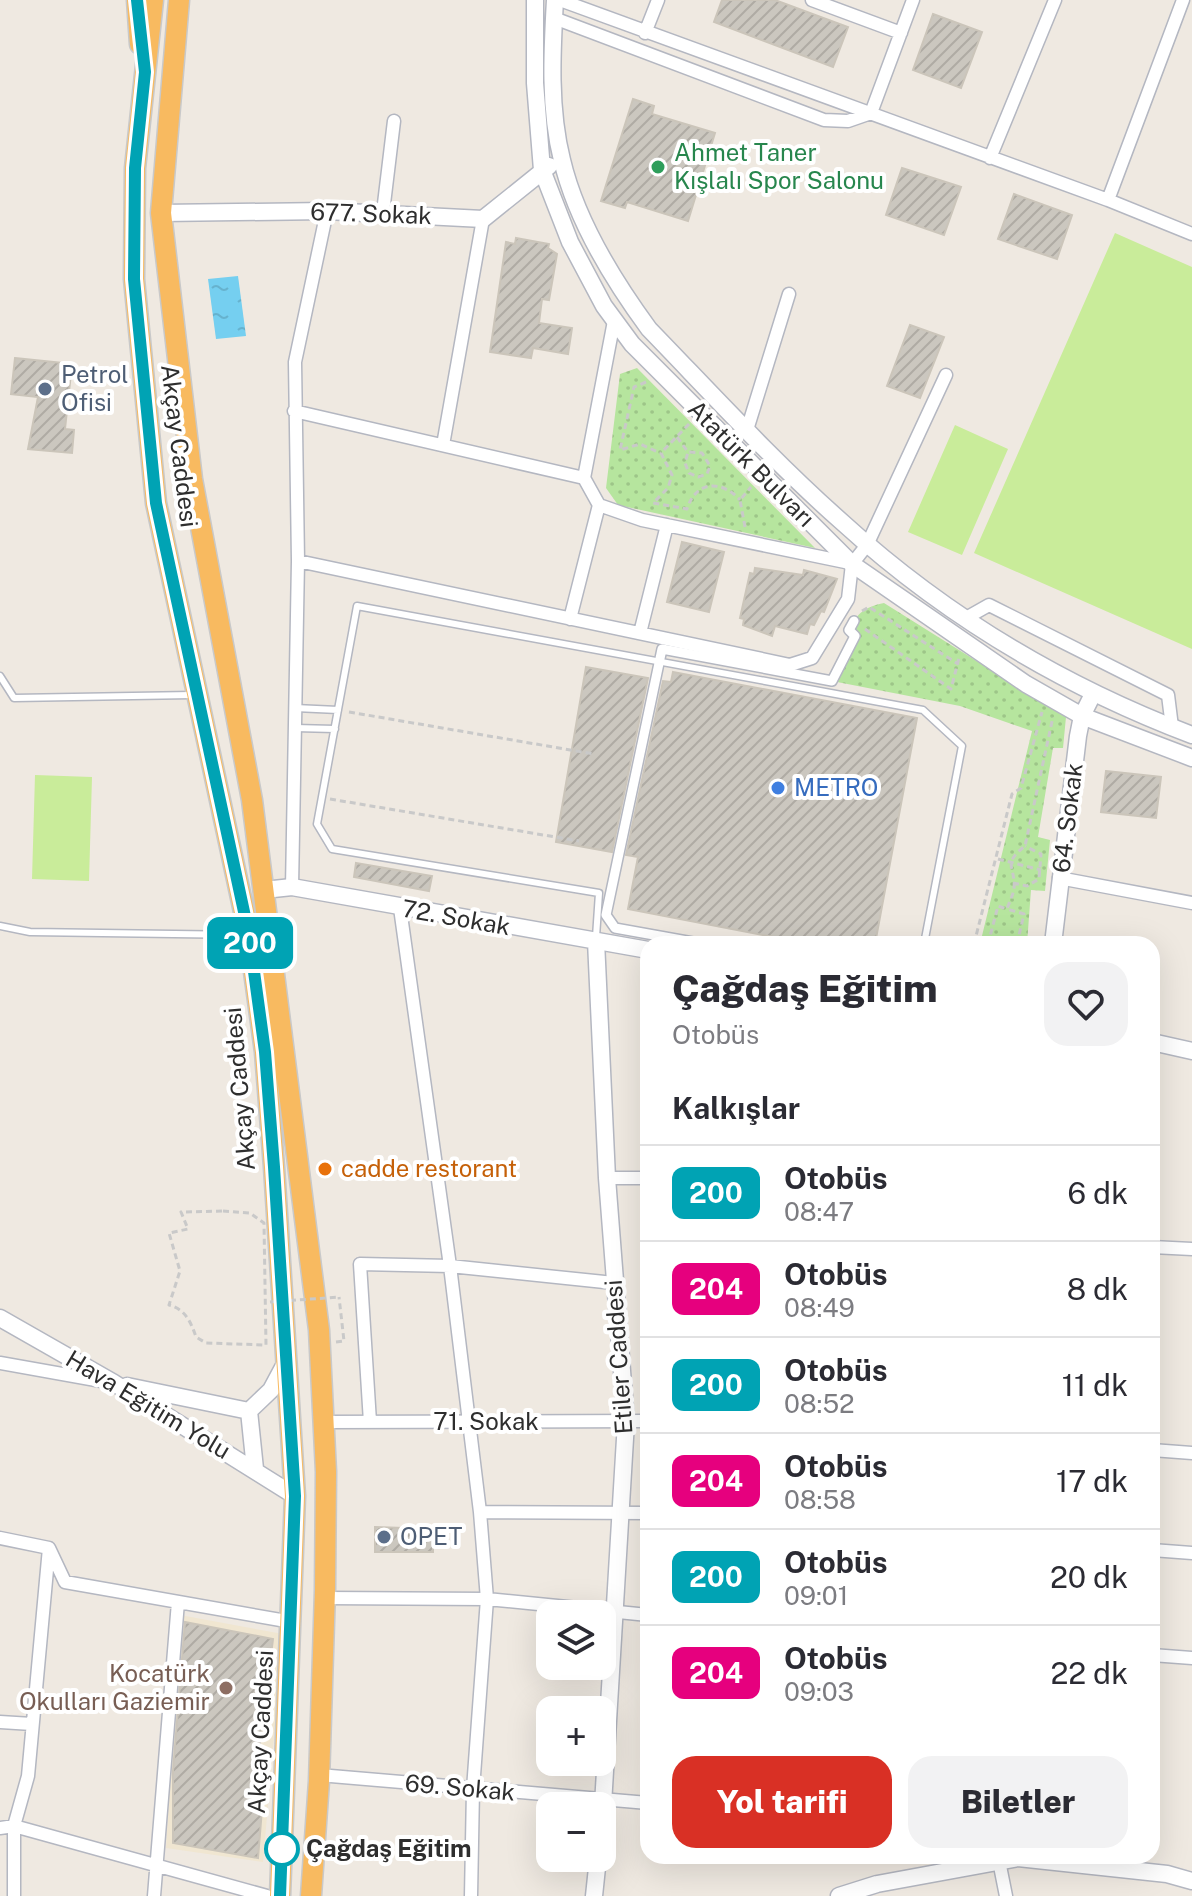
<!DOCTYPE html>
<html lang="tr">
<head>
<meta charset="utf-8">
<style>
	:root { --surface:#fff; --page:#f2f2f3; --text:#2b2b33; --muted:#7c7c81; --line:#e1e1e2; --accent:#d93025 }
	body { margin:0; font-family:"Public Sans",sans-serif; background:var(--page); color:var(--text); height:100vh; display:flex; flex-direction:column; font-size:30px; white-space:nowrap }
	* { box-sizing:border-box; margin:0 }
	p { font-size:26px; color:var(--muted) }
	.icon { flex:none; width:44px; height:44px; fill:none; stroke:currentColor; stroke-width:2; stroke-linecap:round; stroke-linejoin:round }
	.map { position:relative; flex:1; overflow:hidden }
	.panel { position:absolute; left:640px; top:936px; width:520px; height:928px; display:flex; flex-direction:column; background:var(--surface); border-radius:24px; box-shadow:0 8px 32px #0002 }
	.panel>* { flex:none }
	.badge { padding:0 16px; border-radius:12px; font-size:28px; line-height:52px }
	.fabs { position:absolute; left:536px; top:1600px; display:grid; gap:16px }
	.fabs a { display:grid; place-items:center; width:80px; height:80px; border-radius:16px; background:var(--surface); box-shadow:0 8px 32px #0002; font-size:40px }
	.map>.badge { position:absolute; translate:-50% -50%; box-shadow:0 0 0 4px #fff }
	h2 { padding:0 32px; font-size:30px; line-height:72px }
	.round { display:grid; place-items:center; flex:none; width:84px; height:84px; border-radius:24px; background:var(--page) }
	.head { display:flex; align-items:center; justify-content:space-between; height:136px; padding:0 32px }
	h1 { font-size:38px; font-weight:800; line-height:60px }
	.cta { display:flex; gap:16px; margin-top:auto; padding:16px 32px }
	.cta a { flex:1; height:92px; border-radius:24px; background:var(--accent); color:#fff; font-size:32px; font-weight:800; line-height:92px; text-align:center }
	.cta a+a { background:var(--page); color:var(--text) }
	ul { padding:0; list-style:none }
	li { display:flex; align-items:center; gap:24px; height:96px; padding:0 32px; border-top:2px solid var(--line) }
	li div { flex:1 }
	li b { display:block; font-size:30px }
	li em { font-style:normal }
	li .badge { min-width:88px; font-weight:700; text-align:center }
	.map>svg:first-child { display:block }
</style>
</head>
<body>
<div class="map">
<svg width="1192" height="1896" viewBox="0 0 1192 1896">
	<defs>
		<pattern id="park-dots" width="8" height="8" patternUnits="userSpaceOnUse" patternTransform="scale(2)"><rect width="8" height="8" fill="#b6e59e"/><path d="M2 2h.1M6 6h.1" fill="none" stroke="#9dc588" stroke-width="1.8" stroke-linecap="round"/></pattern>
		<pattern id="water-ripples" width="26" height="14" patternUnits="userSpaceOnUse" patternTransform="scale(2)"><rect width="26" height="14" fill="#75cff0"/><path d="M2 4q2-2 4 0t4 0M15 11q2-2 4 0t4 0" fill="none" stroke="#66b2ce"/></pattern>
		<pattern id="building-hatch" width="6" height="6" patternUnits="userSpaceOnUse" patternTransform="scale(2)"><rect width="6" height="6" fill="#cbc7bf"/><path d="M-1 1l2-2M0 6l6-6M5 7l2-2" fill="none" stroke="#afaba4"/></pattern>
	</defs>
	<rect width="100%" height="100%" fill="#efe9e1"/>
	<path fill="#f0e6d1" d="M180,1615L283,1634L263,1862L166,1848Z"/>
	<path fill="url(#park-dots)" d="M637,368L815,548L618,505L606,488L620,374Z
		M884,603L1066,717L1063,748H1053L1038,837L1050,840L1045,891L1031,890L1027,944H980L1032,731L960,706L832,681L855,637L849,630C858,612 865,607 884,603Z"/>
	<path fill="#c9ec9a" d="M1115,233L1192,267V649L974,553Z
		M955,425L1008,449L962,555L908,532Z
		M35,775L92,777L89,881L32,879Z"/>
	<path fill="url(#water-ripples)" d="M238,276L246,336L216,339L208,279Z"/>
	<path fill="url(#building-hatch)" stroke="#cbc5ba" stroke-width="2" d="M722,0H775L848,27L833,67L714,22Z
		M933,14L982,32L961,88L913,70Z
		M633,99L654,106L652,114L715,133L688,221L627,202L625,208L601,201Z
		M902,168L961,187L944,235L886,215Z
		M1014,194L1072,215L1057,259L998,239Z
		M516,238L549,244L548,248L557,254L549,300L542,299L539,323L572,328L568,354L533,348L531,358L490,352L506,242L515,244Z
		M910,325L944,337L920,398L887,386Z
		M15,358L72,364L65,429L74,430L72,453L28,449L38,397L11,394Z
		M682,542L724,552L709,612L667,602Z
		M755,568L803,575L804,570L837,579L824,612L821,611L814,625L810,624L807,634L775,626L772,636L743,625L744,619L740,618L750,573L754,574Z
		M586,667L648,678L612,852L556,842Z
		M673,672L917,718L875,944H810L628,909L638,857L626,855L663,681L671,682Z
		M1106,771L1161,777L1156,818L1101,812Z
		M356,863L432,876L429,891L354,877Z
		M375,1527L433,1529V1552H375Z
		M185,1622L273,1639L258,1759L266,1760L258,1858L173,1843V1771Z"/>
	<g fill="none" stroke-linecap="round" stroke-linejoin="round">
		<g stroke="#b4b7c1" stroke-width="9">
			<path id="service" d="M0,676L14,698L192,695
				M295,708L338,710
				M295,728L335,729
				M0,926L30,932L246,935
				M596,937L599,893L332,849L317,824L357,606L923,710L962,746L924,944"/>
		</g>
		<g stroke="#b4b7c1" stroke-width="12">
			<path id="pedestrian" d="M704,944L615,928L606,915L662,649L832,681L855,636L849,630L854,621"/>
		</g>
		<g stroke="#b4b7c1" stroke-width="15">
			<path id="minor" d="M560,0L1108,200L1192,234
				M812,0L901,33
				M554,18L824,120L848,121L871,113L913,0
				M645,33L658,0
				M990,158L1055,0
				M1108,200L1183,0
				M383,212L394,121
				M614,321L584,478L599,505L642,520L850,563
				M294,411L584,478
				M747,430L789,294
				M443,445L483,219
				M298,561L790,665L812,658L848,599L852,564L867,545L946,375
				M966,618L989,605L1168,695L1172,727
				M570,619L599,505
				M640,633L667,525
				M1059,878L1192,903
				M292,887L298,561L295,362L327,211
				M400,908L450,1266L480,1512L487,1599L473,1789L471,1896
				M607,1178H648
				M1152,1247L1192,1249
				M0,1363L107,1382
				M324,1422L648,1421
				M370,1422L360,1264L450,1266L614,1283
				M1152,1450L1192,1453
				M480,1512L648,1513
				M0,1538L49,1548L65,1582L292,1622
				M1152,1550L1192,1553
				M325,1598L487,1599L648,1615
				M1152,1655L1192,1658
				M0,1722L32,1724
				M319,1775L648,1803
				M0,1828L14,1826L267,1896
				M999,1861L1006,1896
				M14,1896V1826L28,1776L49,1548
				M154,1896L178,1602"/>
		</g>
		<g stroke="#b4b7c1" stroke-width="19">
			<path id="tertiary" d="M535,0V83L542,170L570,242L604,306L632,344L852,564L1026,684L1082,716L1192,758
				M555,0C552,52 549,109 562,160C576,220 613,280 649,329C712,394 774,462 842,522C944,615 1063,686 1192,735
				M161,213L327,211L483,219L549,166
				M264,890L292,887L648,950
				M596,941L607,1178L626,1422L602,1821
				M1053,944L1078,736L1082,716L1093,694
				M1152,1042L1192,1051
				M0,1318L114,1383L295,1496
				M127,1386L249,1411L271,1390L286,1362
				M249,1411L255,1469
				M594,1896L598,1858
				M839,1896L877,1884L1018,1858L1167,1874L1192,1881"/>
		</g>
		<g stroke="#c9c9c9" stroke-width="23">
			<path id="trunk" d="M137,0L140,44
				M153,0L135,168L134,279L156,503L249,935L265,1052L274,1167L295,1496L280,1896
				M179,0L161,213L192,479L252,800L319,1330L326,1472L325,1590L319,1781L311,1896"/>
		</g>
		<path stroke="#c9c9c9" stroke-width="3" stroke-dasharray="6 4" stroke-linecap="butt" d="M646,382L634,387L620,450L640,444L660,453
			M689,424L661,453L672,475L668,488L653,503L687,509C696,480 722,480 740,500
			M677,437L688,452L702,453L710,466L707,474L698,477L689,473L685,463L688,452
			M745,527L740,500L751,487
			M862,611L869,607L958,664
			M865,629L951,689L959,658
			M349,712L594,754
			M330,799L579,841
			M998,859L1041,870
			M1013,883L1027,886L1039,879L1041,854L1025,846
			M974,944L1012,794L1021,788L1042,712
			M988,944L998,906L1007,909
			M1017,944L1024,914L1007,909C1009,903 1013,895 1014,889C1016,866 1001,865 1025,846L1053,717
			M223,1211L250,1213L264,1223L266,1345L206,1343L196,1337C191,1322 185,1309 169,1305L180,1271L169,1233L188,1229L181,1212Z
			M336,1342L344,1341L339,1297"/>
		<use href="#service" stroke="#fff" stroke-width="6"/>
		<use href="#pedestrian" stroke="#fff" stroke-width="9"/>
		<use href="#minor" stroke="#fff" stroke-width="12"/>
		<use href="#tertiary" stroke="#fff" stroke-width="16"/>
		<use href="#trunk" stroke="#f8ba60" stroke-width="20"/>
		<path stroke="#c9c9c9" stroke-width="3" stroke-dasharray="6 4" stroke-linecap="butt" d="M270,1302L339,1297"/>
	</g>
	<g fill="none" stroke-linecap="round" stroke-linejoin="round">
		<g stroke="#fff" stroke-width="18">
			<path id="line" d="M137,0L145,72L135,168L134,279L156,503L249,935L265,1052L274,1167L295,1496L280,1896"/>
		</g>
		<use href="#line" stroke="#00a3b4" stroke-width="12"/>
	</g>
	<circle fill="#2e9e5b" stroke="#fff" stroke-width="3" cx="658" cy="167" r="8"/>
	<g fill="#5c6f8a" stroke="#fff" stroke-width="3">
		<circle cx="45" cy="389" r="8"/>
		<circle cx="384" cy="1537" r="8"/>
	</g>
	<circle fill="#3f7fe0" stroke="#fff" stroke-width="3" cx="778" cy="788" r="8"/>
	<circle fill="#e8710a" stroke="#fff" stroke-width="3" cx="325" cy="1169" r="8"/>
	<circle fill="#8d6e63" stroke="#fff" stroke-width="3" cx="226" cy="1688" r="8"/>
	<circle fill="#fff" stroke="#00a3b4" stroke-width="4" cx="282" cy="1849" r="16"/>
	<g text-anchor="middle" stroke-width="8" stroke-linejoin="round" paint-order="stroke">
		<g font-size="24" fill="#27864d" stroke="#fff" text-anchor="start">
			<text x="674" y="161">Ahmet Taner<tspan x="674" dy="28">Kışlalı Spor Salonu</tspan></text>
		</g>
		<g font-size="24" fill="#2e2e2e" stroke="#fff">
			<text transform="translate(371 214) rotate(2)" y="8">677. Sokak</text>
			<text transform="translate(179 446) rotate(83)" y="8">Akçay Caddesi</text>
			<text transform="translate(751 464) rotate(45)" y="8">Atatürk Bulvarı</text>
			<text transform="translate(1068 818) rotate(-83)" y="8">64. Sokak</text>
			<text transform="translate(456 918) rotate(10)" y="8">72. Sokak</text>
			<text transform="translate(240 1089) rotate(-95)" y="8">Akçay Caddesi</text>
			<text transform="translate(619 1357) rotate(-94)" y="8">Etiler Caddesi</text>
			<text transform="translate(148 1405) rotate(31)" y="8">Hava Eğitim Yolu</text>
			<text x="486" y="1430">71. Sokak</text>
			<text transform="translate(261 1732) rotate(-87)" y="8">Akçay Caddesi</text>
			<text transform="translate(460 1788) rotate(5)" y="8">69. Sokak</text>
		</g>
		<g font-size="24" fill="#4e5e75" stroke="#fff" text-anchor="start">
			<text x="61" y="383">Petrol<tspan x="61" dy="28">Ofisi</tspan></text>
			<text x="400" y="1545">OPET</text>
		</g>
		<g font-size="24" fill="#366cbe" stroke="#fff" text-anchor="start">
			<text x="794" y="796">METRO</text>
		</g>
		<g font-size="24" fill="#c56008" stroke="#fff" text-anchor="start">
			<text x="341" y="1177">cadde restorant</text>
		</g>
		<g font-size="24" fill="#785e54" stroke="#fff" text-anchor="end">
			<text x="210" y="1682">Kocatürk<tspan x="210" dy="28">Okulları Gaziemir</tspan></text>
		</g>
		<g font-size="24" font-weight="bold" fill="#2e2e2e" stroke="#fff" text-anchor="start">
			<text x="306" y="1857">Çağdaş Eğitim</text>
		</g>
	</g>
</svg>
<div class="fabs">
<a><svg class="icon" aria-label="layers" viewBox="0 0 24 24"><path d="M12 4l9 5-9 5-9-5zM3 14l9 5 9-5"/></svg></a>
<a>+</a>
<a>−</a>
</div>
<b class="badge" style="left:250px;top:943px;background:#00a3b4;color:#fff">200</b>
<section class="panel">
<div class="head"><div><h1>Çağdaş Eğitim</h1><p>Otobüs</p></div><a class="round"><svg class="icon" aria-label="heart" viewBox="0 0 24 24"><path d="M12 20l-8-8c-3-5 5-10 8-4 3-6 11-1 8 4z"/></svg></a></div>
<h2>Kalkışlar</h2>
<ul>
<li><span class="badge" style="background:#00a3b4;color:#fff">200</span><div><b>Otobüs</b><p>08:47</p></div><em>6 dk</em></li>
<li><span class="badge" style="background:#e6007e;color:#fff">204</span><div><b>Otobüs</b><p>08:49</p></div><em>8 dk</em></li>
<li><span class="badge" style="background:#00a3b4;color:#fff">200</span><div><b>Otobüs</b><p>08:52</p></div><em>11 dk</em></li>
<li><span class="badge" style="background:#e6007e;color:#fff">204</span><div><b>Otobüs</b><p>08:58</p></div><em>17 dk</em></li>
<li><span class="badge" style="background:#00a3b4;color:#fff">200</span><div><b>Otobüs</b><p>09:01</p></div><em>20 dk</em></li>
<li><span class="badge" style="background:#e6007e;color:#fff">204</span><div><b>Otobüs</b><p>09:03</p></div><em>22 dk</em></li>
</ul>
<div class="cta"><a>Yol tarifi</a><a>Biletler</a></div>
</section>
</div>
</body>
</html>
